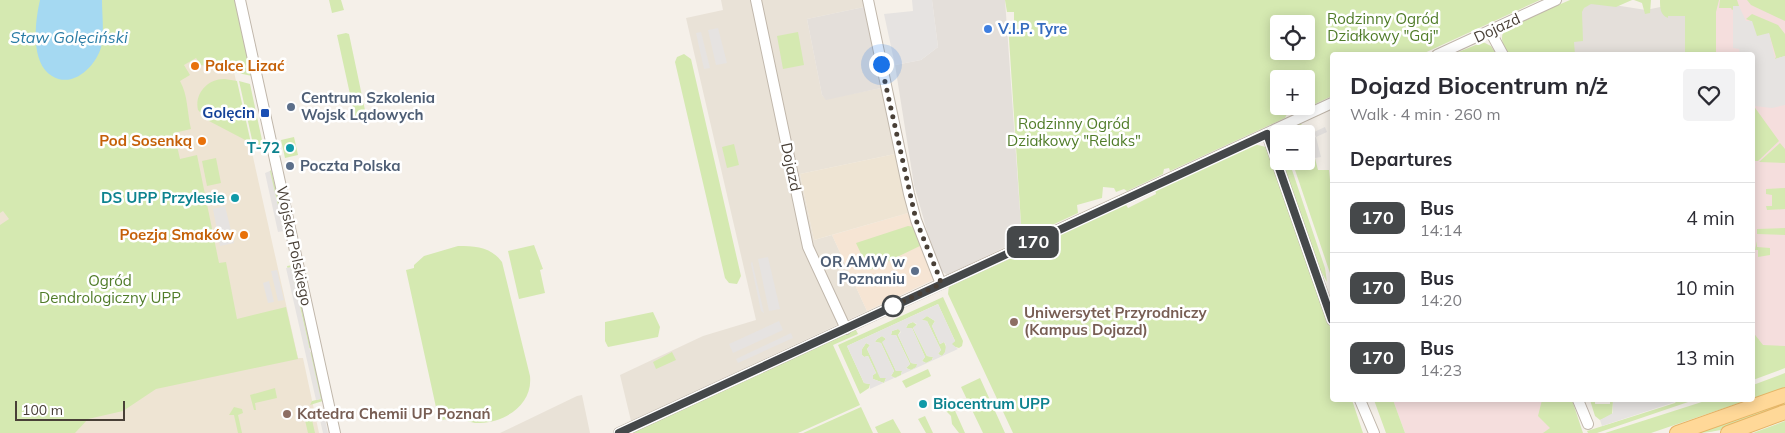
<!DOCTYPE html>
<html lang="en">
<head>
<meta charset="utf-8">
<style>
	:root { --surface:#fff; --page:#f2f2f3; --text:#2b2b33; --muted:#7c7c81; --line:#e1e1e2 }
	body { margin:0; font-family:Mulish,sans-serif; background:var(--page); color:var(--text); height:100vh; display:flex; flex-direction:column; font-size:19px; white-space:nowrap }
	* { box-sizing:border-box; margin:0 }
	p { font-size:16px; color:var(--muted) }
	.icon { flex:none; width:28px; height:28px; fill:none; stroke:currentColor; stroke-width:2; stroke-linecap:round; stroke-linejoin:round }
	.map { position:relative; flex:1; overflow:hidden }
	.side { position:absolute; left:1330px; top:52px; width:425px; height:350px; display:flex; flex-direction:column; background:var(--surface); border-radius:5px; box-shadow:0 2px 12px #0003 }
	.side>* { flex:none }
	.badge { padding:0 10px; border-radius:8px; font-size:18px; line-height:32px }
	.buttons { position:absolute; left:1270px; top:15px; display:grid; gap:10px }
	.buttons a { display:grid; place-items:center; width:45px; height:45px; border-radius:5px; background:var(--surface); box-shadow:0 2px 12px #0003; font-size:25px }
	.scale { position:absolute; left:15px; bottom:12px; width:110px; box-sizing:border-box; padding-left:5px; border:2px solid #494037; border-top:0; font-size:14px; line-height:18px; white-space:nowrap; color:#494037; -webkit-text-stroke:4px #fff; paint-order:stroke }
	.you { position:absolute; width:25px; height:25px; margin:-12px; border:4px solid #fff; border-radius:50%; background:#1a73e8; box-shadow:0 0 0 8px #1a73e833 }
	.map>.badge { position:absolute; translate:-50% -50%; box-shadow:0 0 0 2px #fff }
	h2 { padding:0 20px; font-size:19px; line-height:45px }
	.round { display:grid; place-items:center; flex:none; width:52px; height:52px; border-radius:5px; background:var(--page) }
	.headline { display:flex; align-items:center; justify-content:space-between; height:85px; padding:0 20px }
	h1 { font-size:24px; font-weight:700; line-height:38px }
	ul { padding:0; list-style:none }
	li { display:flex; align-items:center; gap:15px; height:70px; padding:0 20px; border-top:1px solid var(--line) }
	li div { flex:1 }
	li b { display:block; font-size:19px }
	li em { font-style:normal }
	li .badge { min-width:55px; font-weight:700; text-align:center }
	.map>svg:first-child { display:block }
</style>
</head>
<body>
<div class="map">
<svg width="1785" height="433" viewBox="0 0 1785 433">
	<rect width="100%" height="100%" fill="#f5f0e9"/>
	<path fill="#e9e2d7" d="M721,0H862L864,7L807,19L822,95L826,99L881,88L895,154L800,174L814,240L832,235L867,311L631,421L620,375L703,336L756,320L686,18L723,10Z
		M582,395L590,433H500L577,396Z"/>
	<path fill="#f6e5d4" d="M908,213L933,270V280L867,311L832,235Z"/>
	<path fill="#e4dfda" d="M932,0H1005L1022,239L947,275L940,270L934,256L914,185L895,65L921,60L938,47Z
		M1595,2L1646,10L1684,2L1705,55H1565V14Z
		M864,7L881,88L826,100L822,95L807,19Z"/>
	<path fill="#eee4d3" d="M0,0H231L234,72L298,358H303L319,433H0Z
		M895,154L908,213L814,240L800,174Z"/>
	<path fill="#f5dedd" d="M1716,0H1785V363L1753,376L1752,55H1712Z
		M1393,400H1570L1581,433H1405Z"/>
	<path fill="#d5e9b1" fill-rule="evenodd" d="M0,0H236L252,76L201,65L196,58L184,65L190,75L180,81C188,95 187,112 191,129L174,133L180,159L197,155L219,263L226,262L237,319L286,307L298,359L156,389L123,411L88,419L75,433H0V225L9,219L3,211L0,213Z
		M329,0H341L344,10L332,13Z
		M1005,0H1540L1420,55H1332V96L1296,113V108L1289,110L1285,118L1170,171L1169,168L1164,169L1163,174L1127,191L1124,189L1116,192L1114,188L1103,187L1102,198L1077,205L1078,213L1022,239L1008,23L1014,22V12H1007ZM1279,24H1306V51H1279ZM1279,79H1306V106H1279Z
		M1570,0H1632L1616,7L1591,4L1584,8L1582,12L1583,41L1574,42L1575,55H1507C1503,45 1498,36 1507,27Z
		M1634,0H1651L1650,13L1645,14L1642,3Z
		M1660,0H1719L1716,12V55H1685V16H1668V18C1660,15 1660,8 1660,0Z
		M1720,0H1737L1739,6L1732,10L1731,8H1719Z
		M1747,0H1785V21L1751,5Z
		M1752,14L1778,25L1785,34V56L1775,59L1772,63L1776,57L1769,33L1752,55L1751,21L1746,19Z
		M798,32L804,65L783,69L777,36Z
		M346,33L349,34L366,115L355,117L337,35Z
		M1483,42L1491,46L1497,55H1451Z
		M684,54L691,59L741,276L737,284L729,283L725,278L675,62L677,57Z
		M225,79L237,81L251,143L209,121L198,110C194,93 209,78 225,79Z
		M239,81L250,84L265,154L253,144Z
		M1753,105L1779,141L1758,161H1753Z
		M1300,122L1310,139L1318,170H1329L1332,199V279L1292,161H1306V134H1286V129Z
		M294,137L298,155L285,158L281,140Z
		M1780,143L1785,149V163L1759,162Z
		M734,144L739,165L727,168L722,147Z
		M1254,144L1266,147L1271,153L1332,333V400H1352L1363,433H1013L948,294L949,285L1125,203L1128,208L1156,194L1155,189Z
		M216,158L221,183L207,186L202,161Z
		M1282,161H1289L1325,268L1327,282L1317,264Z
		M271,170L286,229L283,230L269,172Z
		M1785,188V209L1767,210L1766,206H1772V195L1766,194V189Z
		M908,226L915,227L922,245L870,270L868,269L856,243Z
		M1785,228V235L1757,234V229Z
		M1757,241V247L1770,248V255L1758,257V250H1755Z
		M534,245L543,269L540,270L545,293L519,299L508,251Z
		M458,246C476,246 491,247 502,262L530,376C533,404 506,422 480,423C471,424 463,418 454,418C449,418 443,420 439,421L406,270L414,268V265L424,256Z
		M293,265L294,267L312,349L309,348L292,271L288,270L287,266Z
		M943,297L963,341L962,346L959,348L952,346V343L955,341L938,304L847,346L864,383L870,384L869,388L860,394L838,345Z
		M653,312L660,327L658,337L608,347L605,341V322Z
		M927,316L935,321L932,326L940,344L944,342C947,347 947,352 942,356L938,354L941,350L927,321L921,320Z
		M913,322L917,325L913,328L927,356L933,357L932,360L926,363L922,361L925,357L912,328H906L908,324Z
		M855,328L858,334L833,345L860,405L798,433H628Z
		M898,329L901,330L898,335L911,363L917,364V367L911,370L906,368L910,364L896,335H891L892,331Z
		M1752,331L1763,345L1785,346V368L1753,380Z
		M882,336L886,339L883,342L896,371H902L901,375L895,378L891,376L894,371L881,343L875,342L877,339Z
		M866,343L870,345L867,349L881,378H886L884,383L873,379V375L876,373L868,356L864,357L862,355V349Z
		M310,352L313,353L323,401L310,405L312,401L320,399Z
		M672,352L676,360L656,369L653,362Z
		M928,369L931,376L906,388L902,381Z
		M1785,373V387L1753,399V385Z
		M980,378L1005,433H983L961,387Z
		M275,388L277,398L255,403L256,410H254L250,395Z
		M1374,400H1393L1405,433H1386Z
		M1542,400H1572L1583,433H1543L1550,428L1538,416Z
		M1590,400H1595V404H1610V400H1613L1612,415L1600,420L1595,416Z
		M1677,400H1694L1597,433H1588L1587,431L1675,403Z
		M1708,400H1748L1651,433H1605Z
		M1785,401V407C1756,418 1726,433 1695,433Z
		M952,404L965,433H959L952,424L951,416L943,408Z
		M234,407L242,409L243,413L238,415L242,433H238L234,415H229Z
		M861,407L873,433H803Z
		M307,411H310L315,433H308L304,416L307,415Z
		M925,416L933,433H926L918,419Z
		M893,419L901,433H878L875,427Z
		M1785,421V433H1753Z"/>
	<path fill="#e6e3e1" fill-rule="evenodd" d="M912,0H932L938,47L921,60L895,65L884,14L913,11Z
		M1733,6H1739L1746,21H1752L1757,36L1769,33L1775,59L1785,56V105L1772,108L1755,106L1753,102L1752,55H1740L1739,49L1733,48Z
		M718,28L727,63L716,65L708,30Z
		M701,32L710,68L704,69L696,33Z
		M1325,127L1327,132L1316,137L1321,157L1315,158L1310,139L1316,137L1314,132Z
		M270,171L284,231L278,232L265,173Z
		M225,206L234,243L220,246L213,209Z
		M768,257L780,309L769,311L758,259Z
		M752,261L764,313L761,311L751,264Z
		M291,267L321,399L316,400L286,268Z
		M277,270L284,300L278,301L271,271Z
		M269,281L274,302L268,303L263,283Z
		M938,304L955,341L952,344L958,349L870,389V384L864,383L847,346ZM927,316L935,321L932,326L940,344L944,342L946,345L945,352L942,356L938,354L941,350L927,321L922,320ZM913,322L917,324L913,328L927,356L933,357L932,360L926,363L922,361L925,357L912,328H906L908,324ZM898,329L901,332L898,335L911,363L917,364L916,367L911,370L906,368L910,364L896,335H891L892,331ZM882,336L886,339L882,342L896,371H902L901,375L895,378L891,376L894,371L881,343L875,342L877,339ZM866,343L870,345L867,349L880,378H886L884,383L873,379V375L876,373L868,356L864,357L862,355V349Z
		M779,321L783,330L733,353L729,344Z
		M791,333L793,338L738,363L736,359Z
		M1613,400H1681L1602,426L1600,420L1613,413Z
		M323,410L328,433H323L318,411Z"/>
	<path fill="#a5d9f2" d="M40,0H102C102,14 104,29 102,43C99,63 74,90 52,76C30,63 35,21 40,0Z"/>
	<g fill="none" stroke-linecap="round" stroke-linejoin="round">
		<g stroke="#c0b7ab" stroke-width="12">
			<path id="minor" d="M240,0L335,433
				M756,0L808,247L846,329
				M868,0L909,194L916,220L941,284
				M1490,31L1503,55
				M1437,55L1556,0
				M1267,134L1332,320
				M1360,400L1374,433
				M1578,400L1588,424
				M619,433L1332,103"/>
		</g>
		<g stroke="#e6b466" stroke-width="16">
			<path id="major" d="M1677,433L1785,395
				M1728,433L1785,412"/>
		</g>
		<use href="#minor" stroke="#fff" stroke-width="10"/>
		<use href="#major" stroke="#ffd898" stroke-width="14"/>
	</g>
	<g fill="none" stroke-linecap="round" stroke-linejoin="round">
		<g stroke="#fff" stroke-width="11">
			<path id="line" d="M619,433L1267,134L1332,320"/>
		</g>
		<use href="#line" stroke="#45484a" stroke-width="8"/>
		<path stroke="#494037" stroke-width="5" stroke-dasharray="0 9" d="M881,64L916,220L940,279L941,284L893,306"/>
	</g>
	<circle fill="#3f7fe0" stroke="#fff" stroke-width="2" cx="988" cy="29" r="5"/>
	<g fill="#e8710a" stroke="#fff" stroke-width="2">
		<circle cx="195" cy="66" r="5"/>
		<circle cx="202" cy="141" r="5"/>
		<circle cx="244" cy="235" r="5"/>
	</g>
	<g fill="#5c6f8a" stroke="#fff" stroke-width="2">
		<circle cx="291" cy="107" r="5"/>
		<circle cx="290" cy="166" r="5"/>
		<circle cx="915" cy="271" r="5"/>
	</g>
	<rect fill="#1a4fb4" stroke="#fff" stroke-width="2" x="260" y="108" width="10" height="10" rx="2.5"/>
	<g fill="#0f9aa8" stroke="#fff" stroke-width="2">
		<circle cx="290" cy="148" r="5"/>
		<circle cx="235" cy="198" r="5"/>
		<circle cx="923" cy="404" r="5"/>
	</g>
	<circle fill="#fff" stroke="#45484a" stroke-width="2.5" cx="893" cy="306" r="10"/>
	<g fill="#8d6e63" stroke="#fff" stroke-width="2">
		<circle cx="1014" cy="322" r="5"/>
		<circle cx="287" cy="414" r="5"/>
	</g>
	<g text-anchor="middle" stroke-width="5" stroke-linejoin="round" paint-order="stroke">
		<g font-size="15" fill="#507c29" stroke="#fff">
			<text x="1383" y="24">Rodzinny Ogród<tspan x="1383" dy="17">Działkowy "Gaj"</tspan></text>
			<text x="1074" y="129">Rodzinny Ogród<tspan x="1074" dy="17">Działkowy "Relaks"</tspan></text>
			<text x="110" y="286">Ogród<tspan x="110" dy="17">Dendrologiczny UPP</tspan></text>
		</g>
		<g font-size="15" fill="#494037" stroke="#fff">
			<text transform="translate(1497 28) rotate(-25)" y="5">Dojazd</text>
			<text transform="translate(791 167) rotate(78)" y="5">Dojazd</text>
			<text transform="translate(294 246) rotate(78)" y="5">Wojska Polskiego</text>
		</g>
		<g font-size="15" font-weight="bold" fill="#366cbe" stroke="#fff" text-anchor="start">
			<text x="998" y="34">V.I.P. Tyre</text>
		</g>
		<g font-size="15" font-weight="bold" fill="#c56008" stroke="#fff" text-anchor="end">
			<text x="205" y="71" text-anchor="start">Palce Lizać</text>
			<text x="192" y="146">Pod Sosenką</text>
			<text x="234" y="240">Poezja Smaków</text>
		</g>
		<g font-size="15" font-weight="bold" fill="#4e5e75" stroke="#fff" text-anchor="start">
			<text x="301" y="103">Centrum Szkolenia<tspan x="301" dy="17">Wojsk Lądowych</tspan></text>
			<text x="300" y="171">Poczta Polska</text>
			<text x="905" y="267" text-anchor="end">OR AMW w<tspan x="905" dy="17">Poznaniu</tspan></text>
		</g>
		<g font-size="15" font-weight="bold" fill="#164399" stroke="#fff" text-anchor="end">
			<text x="255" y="118">Golęcin</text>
		</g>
		<g font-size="15" font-weight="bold" fill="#0d838f" stroke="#fff" text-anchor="end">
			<text x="280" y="153">T-72</text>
			<text x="225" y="203">DS UPP Przylesie</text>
			<text x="933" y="409" text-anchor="start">Biocentrum UPP</text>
		</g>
		<g font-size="15" font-weight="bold" fill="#785e54" stroke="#fff" text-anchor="start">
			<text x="1024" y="318">Uniwersytet Przyrodniczy<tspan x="1024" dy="17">(Kampus Dojazd)</tspan></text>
			<text x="297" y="419">Katedra Chemii UP Poznań</text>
		</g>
		<g font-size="16" font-style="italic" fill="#2b7da6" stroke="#fff">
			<text x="69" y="43">Staw Golęciński</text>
		</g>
	</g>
</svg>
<div class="buttons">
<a><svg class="icon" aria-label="locate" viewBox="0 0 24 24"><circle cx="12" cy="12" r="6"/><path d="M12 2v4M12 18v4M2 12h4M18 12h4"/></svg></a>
<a>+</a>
<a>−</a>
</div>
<div class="scale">100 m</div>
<div class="you" style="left:881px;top:64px"></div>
<b class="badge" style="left:1033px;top:242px;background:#45484a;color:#fff">170</b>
<section class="side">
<div class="headline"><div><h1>Dojazd Biocentrum n/ż</h1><p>Walk · 4 min · 260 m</p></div><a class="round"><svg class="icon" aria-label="heart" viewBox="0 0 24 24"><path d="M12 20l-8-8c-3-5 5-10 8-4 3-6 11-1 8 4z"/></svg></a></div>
<h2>Departures</h2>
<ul>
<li><span class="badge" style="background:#45484a;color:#fff">170</span><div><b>Bus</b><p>14:14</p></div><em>4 min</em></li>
<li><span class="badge" style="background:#45484a;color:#fff">170</span><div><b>Bus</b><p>14:20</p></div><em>10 min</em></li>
<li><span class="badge" style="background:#45484a;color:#fff">170</span><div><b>Bus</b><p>14:23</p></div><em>13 min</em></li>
</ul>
</section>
</div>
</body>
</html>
